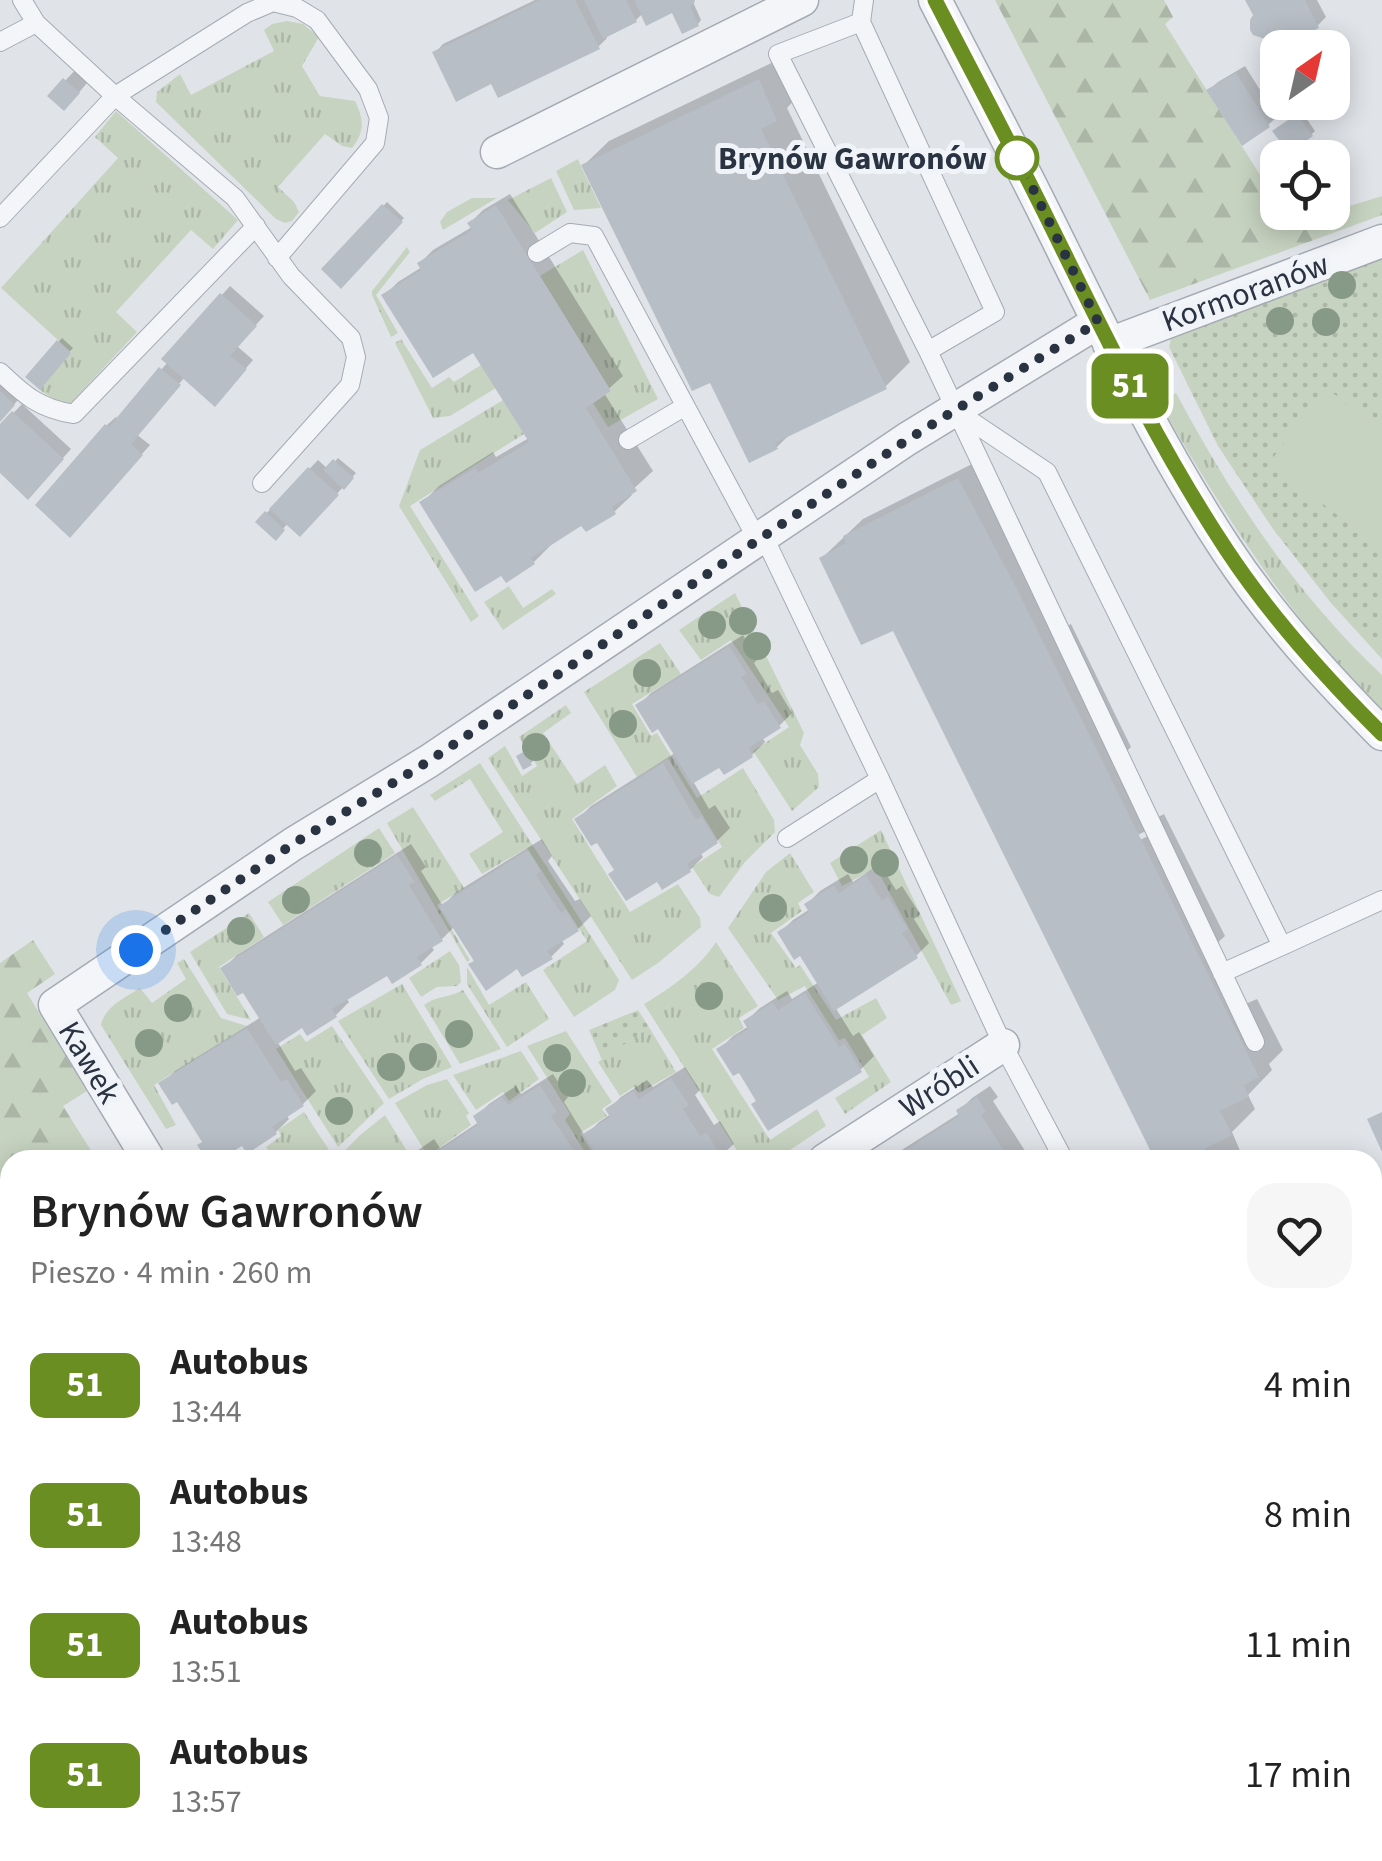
<!DOCTYPE html>
<html lang="pl">
<head>
<meta charset="utf-8">
<style>
	:root { --surface:#fff; --page:#f6f6f6; --text:#222; --muted:#767676 }
	body { margin:0; font-family:"Source Sans 3",sans-serif; background:var(--page); color:var(--text); height:100vh; display:flex; flex-direction:column; font-size:38px; white-space:nowrap }
	* { box-sizing:border-box; margin:0 }
	p { font-size:32px; color:var(--muted) }
	.icon { flex:none; width:55px; height:55px; fill:none; stroke:currentColor; stroke-width:2; stroke-linecap:round; stroke-linejoin:round }
	.map { position:relative; flex:1; overflow:hidden }
	.sheet { position:absolute; left:0px; top:1150px; width:1382px; height:712px; display:flex; flex-direction:column; background:var(--surface); border-radius:30px 30px 0 0; box-shadow:0 5px 25px #0003 }
	.sheet>* { flex:none }
	.badge { padding:0 20px; border-radius:15px; font-size:35px; line-height:65px }
	.needle { width:65px; rotate:34deg }
	.fabs { position:absolute; left:1260px; top:30px; display:grid; gap:20px }
	.fabs a { display:grid; place-items:center; width:90px; height:90px; border-radius:20px; background:var(--surface); box-shadow:0 5px 25px #0003; font-size:50px }
	.you { position:absolute; width:50px; height:50px; margin:-25px; border:8px solid #fff; border-radius:50%; background:#1a73e8; box-shadow:0 0 0 15px #1a73e833 }
	.map>.badge { position:absolute; translate:-50% -50%; box-shadow:0 0 0 5px #fff }
	.round { display:grid; place-items:center; flex:none; width:105px; height:105px; border-radius:30px; background:var(--page) }
	.overview { display:flex; align-items:center; justify-content:space-between; height:170px; padding:0 30px }
	h1 { font-size:48px; font-weight:600; line-height:75px }
	ul { padding:0; list-style:none }
	li { display:flex; align-items:center; gap:30px; height:130px; padding:0 30px }
	li div { flex:1 }
	li b { display:block; font-size:38px }
	li em { font-style:normal }
	li .badge { min-width:110px; font-weight:700; text-align:center }
	.map>svg:first-child { display:block }
</style>
</head>
<body>
<div class="map">
<svg width="1382" height="1861" viewBox="0 0 1382 1861">
	<defs>
		<pattern id="grass-tufts" width="24" height="20" patternUnits="userSpaceOnUse" patternTransform="scale(2.5)"><rect width="24" height="20" fill="#c7d3c1"/><path d="M3 7l-1-3M5 7V3M7 7l1-3M15 17l-1-3M17 17v-4M19 17l1-3" fill="none" stroke="#abb6a7"/></pattern>
		<pattern id="forest-firs" width="22" height="20" patternUnits="userSpaceOnUse" patternTransform="scale(2.5)"><rect width="22" height="20" fill="#c7d3c1"/><path d="M5 1l3.5 6h-7zM16 11l3.5 6h-7z" fill="#abb6a7"/></pattern>
		<pattern id="park-dots" width="8" height="8" patternUnits="userSpaceOnUse" patternTransform="scale(2.5)"><rect width="8" height="8" fill="#c7d3c1"/><path d="M2 2h.1M6 6h.1" fill="none" stroke="#abb6a7" stroke-width="1.8" stroke-linecap="round"/></pattern>
	</defs>
	<rect width="100%" height="100%" fill="#e0e4e9"/>
	<path fill="url(#grass-tufts)" d="M287,21L303,24L319,37L302,66L320,96L355,101C364,119 365,132 352,148L342,146L325,134L278,187L294,202L299,212L292,221L285,223L276,219L156,102L157,92L180,74L191,95L274,51L264,30L272,24Z
		M116,111L238,220L213,249L191,230L116,312L137,332L69,405L57,403L40,390L71,352L1,288L118,158L95,137Z
		M578,159L580,164L601,208L574,210L556,171Z
		M551,178L567,212L535,233L508,200Z
		M472,198H497L443,230L440,222L447,212Z
		M407,247L410,252L376,295L398,333L391,337L372,295V291Z
		M583,250L658,399L608,427L593,403L611,391L540,276Z
		M401,339L432,388L449,377L454,382L481,365L496,388L450,416L433,418L395,343Z
		M1176,393C1231,496 1296,594 1382,675V711C1363,690 1343,669 1324,648C1260,572 1208,487 1159,402Z
		M503,400L524,434L410,506L479,616L471,622L399,506L420,450Z
		M509,586L523,608L552,589L556,594L503,630L484,602Z
		M735,593L804,733L800,745L818,774L819,787L792,811L753,751L789,727L731,640L701,660L679,630Z
		M660,643L681,674L632,704L651,736L657,733L697,798L743,768L774,820L775,832L745,862L719,897L710,894L692,867L722,847L668,758L637,777L584,692Z
		M566,705L571,713L543,733L577,784L605,765L617,786L572,819L630,912L678,884L700,918L701,927L658,963L632,980L488,758L505,746L522,776L537,766L519,737Z
		M480,763L619,980L615,990L574,1017L543,970L587,941L527,848L482,874L469,854L503,832L470,779L435,801L430,795Z
		M413,807L464,888L437,905L470,960L467,962L387,823Z
		M379,828L395,853L283,925L268,902Z
		M881,830L961,1001L951,1005L876,868L842,886L830,863Z
		M790,853L814,892L798,903L802,911L771,933L796,968L800,965L836,1020L876,998L887,1018L862,1035L891,1082L845,1114L835,1098L869,1077L845,1038L839,1040L805,986L778,1000L728,928L766,872Z
		M249,913L264,937L219,967L251,1020L227,1014L190,952Z
		M716,942L758,1006L739,1018L744,1028L712,1049L770,1140L817,1109L826,1126L775,1160H743L644,1004C671,988 699,968 716,942Z
		M450,951L459,965L461,982L457,986L437,987L421,997L409,978Z
		M184,959L221,1018L247,1026L154,1085L176,1125L166,1129L101,1025C105,1006 125,998 140,988L152,1003L186,979L177,963Z
		M467,967L489,1005L526,982L549,1019L507,1047L467,984Z
		M402,984L452,1067L423,1079L389,1099L338,1021Z
		M463,990L501,1049L460,1064L424,1005C437,995 450,998 463,990Z
		M332,1026L384,1103L338,1147L276,1049L300,1034L306,1042Z
		M649,1027L676,1072L639,1093L634,1087L620,1096L598,1062Z
		M566,1031L612,1102L602,1109L607,1116L580,1133L597,1160H590L565,1120L570,1114L527,1046Z
		M521,1051L539,1079L509,1101L503,1092L476,1110L453,1075Z
		M447,1079L469,1113L466,1116L471,1125L428,1156L395,1103L427,1085Z
		M304,1112L331,1153L325,1160H274L266,1147L281,1136L278,1130Z
		M385,1115L407,1151L395,1160H336L359,1136Z"/>
	<path fill="url(#forest-firs)" d="M995,0H1164L1173,17L1165,24L1277,202L1278,212L1284,213L1292,224L1382,196V215L1150,300Z
		M33,940L55,974L27,993L87,1091L63,1106L97,1160H10V1852L394,1853L380,1861H0V963Z"/>
	<path fill="url(#park-dots)" d="M1382,257V659L1331,603L1273,529L1218,446L1169,347L1171,339Z
		M638,1010L649,1027L602,1060L589,1030Z
		M665,1853H746L734,1861H672Z"/>
	<path fill="#c7d3c1" d="M1326,388L1382,430V549L1269,463Z"/>
	<path fill="#0003" fill-rule="evenodd" d="M535,0H695L693,2L701,20L698,24L673,9L643,13L636,20L605,35L607,38L598,47L492,81L435,53L443,44Z
		M1248,0H1317L1326,17L1317,26L1256,16Z
		M784,57L800,94L787,108L910,362L885,387L792,432L777,447L711,379L584,165L609,141Z
		M1245,66L1277,117L1268,125L1209,90L1218,82Z
		M78,67L91,78L77,95L51,96Z
		M1302,112L1315,131L1311,135L1278,127Z
		M510,194L623,376L604,393L653,471L630,492L632,495L614,512L582,522L551,545L534,562L422,503L439,486L493,452L496,457L529,438L474,349L385,295L398,282L422,267L420,263L433,250L472,227L470,223L483,210Z
		M387,202L404,218L341,285L324,269Z
		M230,286L264,316L237,346L253,360L223,395L185,377L136,434L150,445L78,526L39,505L107,425L116,417L118,419L168,362L164,359Z
		M62,338L73,348L40,386L29,376Z
		M0,367L26,391L0,420Z
		M22,404L71,449L36,488L0,470V427Z
		M338,458L356,473L300,534L288,523L276,537L258,522L318,460L328,469Z
		M976,462L1057,631L1071,624L1131,747L1112,766L1122,762L1151,821L1164,814L1225,936L1213,947L1243,1005L1257,999L1283,1050L1269,1064L1272,1070L1248,1095L1255,1109L1232,1132L1244,1160H1157L894,628L822,558L863,519ZM1150,829L1152,834L1052,883V877Z
		M743,635L758,659L754,663L772,693L778,690L792,713L779,726L762,737L765,742L752,755L720,764L693,781L709,809L715,805L730,828L717,841L700,852L703,857L690,870L658,878L616,870L597,840L578,819L591,806L675,753L659,726L638,706L651,693Z
		M529,750L534,760L531,763L523,753Z
		M542,839L552,856L548,861L575,901L580,899L591,916L578,929L561,939L564,944L551,957L518,966L476,960L455,926L442,939L431,946L434,950L421,963L388,973L346,998L349,1002L336,1015L303,1025L277,1041L295,1071L301,1068L316,1091L303,1104L286,1115L289,1119L276,1132L242,1142L214,1160H210L205,1141L178,1098L162,1084L175,1071L261,1017L244,989L224,968L237,955L411,844L426,867L421,871L443,906L455,893Z
		M880,864L896,890L902,886L920,914L914,919L929,943L916,956L835,1007L853,1036L859,1032L874,1056L860,1070L758,1100L740,1070L720,1049L733,1036L749,1026L746,1021L760,1008L787,991L792,999L819,982L800,953L780,933L793,920L810,909L807,904L820,891L848,874L853,882Z
		M685,1067L700,1090L695,1095L714,1125L720,1121L734,1144L716,1160H603L599,1154L593,1160H404L434,1139L440,1148L479,1122L476,1117L489,1104L516,1086L521,1094L553,1074L568,1097L564,1102L585,1136L599,1122L611,1114L608,1110L621,1097L647,1080L653,1087Z
		M990,1086L998,1097L993,1101L1031,1160H886L960,1113L959,1111L972,1098Z
		M1382,1411V1502L1372,1419Z
		M539,1852H563L571,1861H530Z"/>
	<path fill="#b7bec6" d="M540,0H575L600,49L498,98L491,84L456,102L432,52Z
		M584,0H626L637,22L603,39Z
		M634,0H695L694,4L690,6L699,26L682,34L672,13L646,26Z
		M1245,0H1305L1319,28L1278,48L1272,52L1265,39L1253,35L1250,30V20L1253,15Z
		M1236,73L1270,127L1242,146L1206,90Z
		M63,78L80,93L64,111L47,96Z
		M759,79L777,121L761,129L887,389L775,443L778,449L749,463L710,383L692,391L581,165Z
		M1297,114L1313,136L1289,153L1272,131Z
		M382,204L403,222L341,289L321,269Z
		M496,205L611,391L586,408L637,491L612,507L616,514L613,516L586,532L581,526L531,558L535,564L506,583L501,576L475,592L419,502L475,468L478,473L529,442L473,353L433,378L381,295L421,270L417,263L472,230L467,223Z
		M220,293L257,326L230,356L247,369L215,407L161,359Z
		M57,340L71,353L40,390L25,377Z
		M159,367L181,385L131,444L143,455L70,538L35,505L105,424L109,427Z
		M0,391L15,405L0,422Z
		M12,411L64,459L28,500L0,473V424Z
		M333,459L354,478L344,490L323,470Z
		M308,467L339,495L300,537L269,509Z
		M958,478L1019,593L1259,1077L1244,1085L1249,1097L1220,1111L1232,1135L1204,1149L1210,1160H1155L893,631L861,645L819,558L846,543L843,536Z
		M265,511L285,530L276,541L255,522Z
		M729,646L747,674L741,677L758,704L764,701L781,728L749,748L753,757L737,767L724,775L719,768L692,784L658,729L652,733L635,705Z
		M525,751L532,765L523,770L516,756Z
		M663,763L696,820L701,816L718,843L687,864L691,872L662,890L657,882L626,901L608,874L614,870L597,843L591,846L574,819Z
		M528,850L541,871L536,875L561,913L566,910L579,931L547,951L553,959L522,977L517,969L486,991L468,964L474,961L439,906Z
		M397,855L415,882L409,885L443,941L417,957L422,965L392,984L387,976L332,1009L337,1017L307,1036L302,1028L276,1045L243,993L237,996L220,968Z
		M866,875L882,901L888,897L908,929L902,933L918,958L834,1011L800,956L794,960L777,932L809,912L804,904L834,885L839,893Z
		M805,993L839,1047L845,1044L862,1072L768,1131L751,1104L756,1101L739,1073L733,1076L716,1049L748,1029L743,1021L770,1004L773,1002L778,1010Z
		M247,1028L281,1082L287,1079L304,1106L272,1127L277,1134L247,1154L242,1146L219,1160H207L197,1145L202,1142L177,1102L172,1105L158,1083Z
		M671,1078L689,1105L683,1109L700,1136L706,1132L723,1159L600,1160L583,1134L610,1117L605,1109L633,1091L639,1099Z
		M540,1085L557,1112L551,1116L580,1160H406L421,1150L426,1159L478,1125L473,1116L489,1105L502,1097L508,1105Z
		M977,1097L986,1112L981,1115L1010,1160H890L959,1116L956,1110Z
		M1382,1112V1152L1367,1119Z
		M1372,1416L1382,1428V1505L1372,1513Z
		M1378,1655L1382,1660V1786L1377,1792L1372,1788V1661Z
		M453,1852H499L490,1861H445Z
		M535,1852H547L555,1861H526Z
		M780,1852H792L798,1860L806,1852H916L907,1861H769Z
		M1240,1852H1322V1853L1302,1861H1246Z"/>
	<g fill="none" stroke-linecap="round" stroke-linejoin="round">
		<g stroke="#a5abb3" stroke-width="20">
			<path id="service" d="M864,0L861,22L995,312L928,351L1255,1042
				M861,22L778,54L928,351
				M36,23L115,96L235,198L291,276L351,338L356,357L350,385L262,483
				M0,42L36,23L22,0
				M0,218L115,96L247,13L273,2L297,8L317,20L368,89L379,118L375,143L277,258
				M537,253L570,233L594,236L757,539
				M0,372C24,395 40,409 74,414L256,226
				M956,411L1047,472L1282,946L1382,900
				M628,440L684,407
				M763,535L880,779L787,838
				M880,779L1003,1045L1064,1160
				M1222,973L1282,946"/>
		</g>
		<g stroke="#a5abb3" stroke-width="35">
			<path id="minor" d="M935,0C972,72 1010,143 1046,216C1102,329 1156,443 1226,549C1270,616 1326,677 1382,734
				M497,152L802,0
				M1109,344L1382,241
				M149,1160L55,1005L293,844L429,761L907,439L1098,322
				M825,1160L1003,1045
				M1372,1578L1382,1570
				M605,1852L611,1861
				M1139,1852L1145,1861
				M992,1861L1005,1852"/>
		</g>
		<use href="#service" stroke="#f3f5f8" stroke-width="18"/>
		<use href="#minor" stroke="#f3f5f8" stroke-width="32"/>
	</g>
	<g fill="#879a87">
		<circle cx="1342" cy="285" r="14"/>
		<circle cx="1280" cy="321" r="14"/>
		<circle cx="1326" cy="322" r="14"/>
		<circle cx="743" cy="621" r="14"/>
		<circle cx="712" cy="625" r="14"/>
		<circle cx="757" cy="646" r="14"/>
		<circle cx="647" cy="673" r="14"/>
		<circle cx="623" cy="724" r="14"/>
		<circle cx="536" cy="747" r="14"/>
		<circle cx="368" cy="853" r="14"/>
		<circle cx="854" cy="860" r="14"/>
		<circle cx="885" cy="863" r="14"/>
		<circle cx="296" cy="900" r="14"/>
		<circle cx="773" cy="908" r="14"/>
		<circle cx="241" cy="931" r="14"/>
		<circle cx="709" cy="996" r="14"/>
		<circle cx="178" cy="1008" r="14"/>
		<circle cx="459" cy="1034" r="14"/>
		<circle cx="149" cy="1043" r="14"/>
		<circle cx="423" cy="1057" r="14"/>
		<circle cx="557" cy="1058" r="14"/>
		<circle cx="391" cy="1067" r="14"/>
		<circle cx="572" cy="1083" r="14"/>
		<circle cx="339" cy="1111" r="14"/>
	</g>
	<g fill="none" stroke-linecap="round" stroke-linejoin="round">
		<g stroke="#fff" stroke-width="22">
			<path id="line" d="M935,0C972,72 1010,143 1046,216C1102,329 1156,443 1226,549C1270,616 1325,677 1382,734"/>
		</g>
		<use href="#line" stroke="#6b8e23" stroke-width="15"/>
		<path stroke="#293341" stroke-width="10" stroke-dasharray="0 18" d="M136,950L293,844L429,761L907,440L1098,322L1016,154L1017,158"/>
	</g>
	<circle fill="#fff" stroke="#6b8e23" stroke-width="5" cx="1017" cy="158" r="20"/>
	<g text-anchor="middle" stroke-width="10" stroke-linejoin="round" paint-order="stroke">
		<g font-size="32" font-weight="bold" fill="#293341" stroke="#f0f3f7" text-anchor="end">
			<text x="987" y="169">Brynów Gawronów</text>
		</g>
		<g font-size="32" fill="#293341" stroke="#f0f3f7">
			<text transform="translate(1245 292) rotate(-20)" y="11">Kormoranów</text>
			<text transform="translate(90 1062) rotate(59)" y="11">Kawek</text>
			<text transform="translate(939 1086) rotate(-33)" y="11">Wróbli</text>
		</g>
	</g>
</svg>
<div class="fabs">
<a><svg class="needle" viewBox="-14 -14 28 28"><path d="M0-13l5 13h-10z" fill="#e53935"/><path d="M0 13l5-13h-10z" fill="#767676"/></svg></a>
<a><svg class="icon" aria-label="locate" viewBox="0 0 24 24"><circle cx="12" cy="12" r="6"/><path d="M12 2v4M12 18v4M2 12h4M18 12h4"/></svg></a>
</div>
<div class="you" style="left:136px;top:950px"></div>
<b class="badge" style="left:1130px;top:386px;background:#6b8e23;color:#fff">51</b>
<section class="sheet">
<div class="overview"><div><h1>Brynów Gawronów</h1><p>Pieszo · 4 min · 260 m</p></div><a class="round"><svg class="icon" aria-label="heart" viewBox="0 0 24 24"><path d="M12 20l-8-8c-3-5 5-10 8-4 3-6 11-1 8 4z"/></svg></a></div>
<ul>
<li><span class="badge" style="background:#6b8e23;color:#fff">51</span><div><b>Autobus</b><p>13:44</p></div><em>4 min</em></li>
<li><span class="badge" style="background:#6b8e23;color:#fff">51</span><div><b>Autobus</b><p>13:48</p></div><em>8 min</em></li>
<li><span class="badge" style="background:#6b8e23;color:#fff">51</span><div><b>Autobus</b><p>13:51</p></div><em>11 min</em></li>
<li><span class="badge" style="background:#6b8e23;color:#fff">51</span><div><b>Autobus</b><p>13:57</p></div><em>17 min</em></li>
</ul>
</section>
</div>
</body>
</html>
